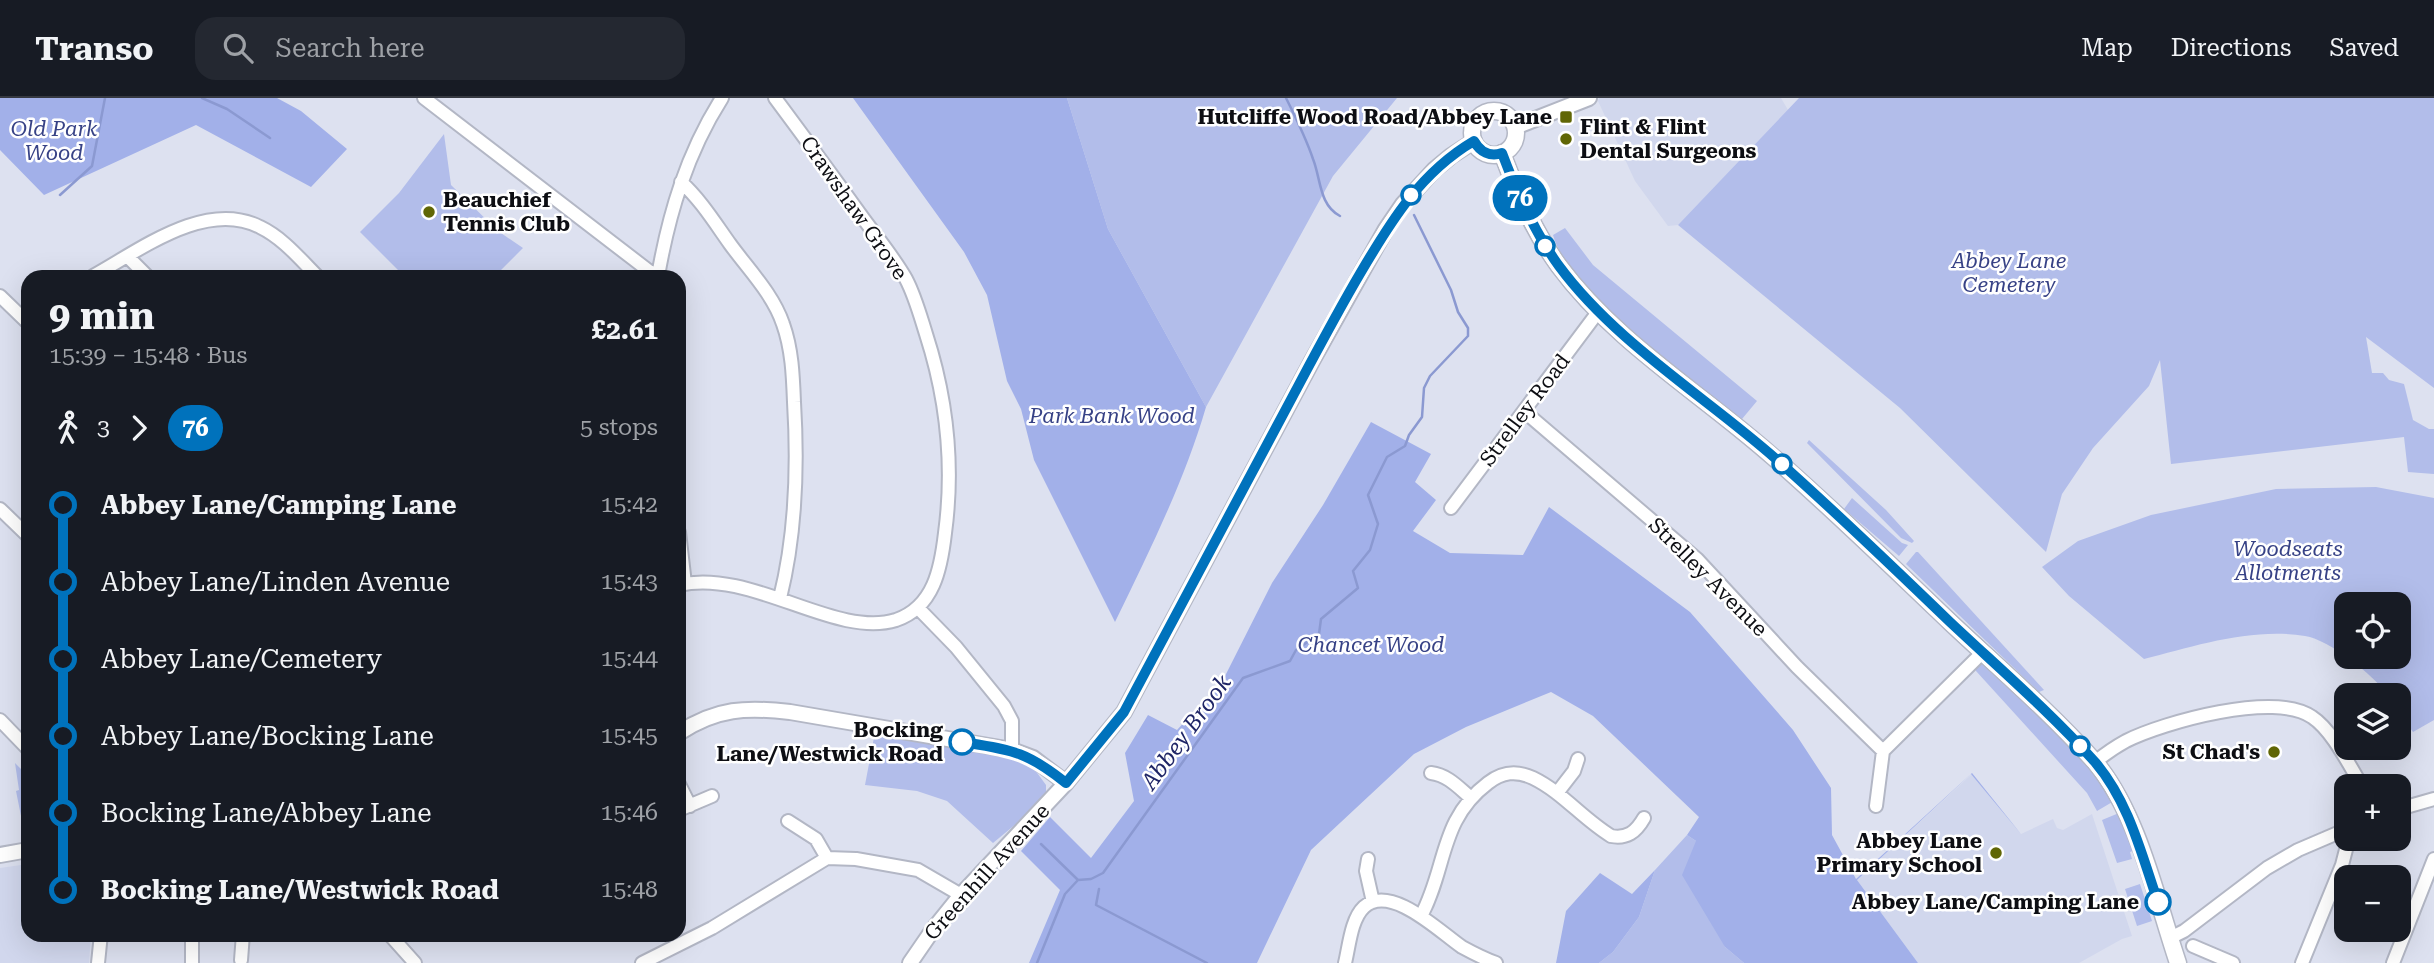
<!DOCTYPE html>
<html lang="en">
<head>
<meta charset="utf-8">
<style>
	:root { --surface:#171b24; --page:#242831; --text:#f1f3f6; --muted:#9ea1a6; --line:#363941 }
	body { margin:0; font-family:"Roboto Serif",serif; background:var(--page); color:var(--text); height:100vh; display:flex; flex-direction:column; font-size:26px; white-space:nowrap }
	* { box-sizing:border-box; margin:0 }
	p { font-size:23px; color:var(--muted) }
	.icon { flex:none; width:38px; height:38px; fill:none; stroke:currentColor; stroke-width:2; stroke-linecap:round; stroke-linejoin:round }
	.map { position:relative; flex:1; overflow:hidden }
	.side { position:absolute; left:21px; top:172px; width:665px; height:672px; display:flex; flex-direction:column; background:var(--surface); border-radius:21px; box-shadow:0 7px 28px #0002 }
	.side>* { flex:none }
	.badge { padding:0 14px; border-radius:23px; font-size:24px; line-height:46px }
	.controls { position:absolute; left:2334px; top:494px; display:grid; gap:14px }
	.controls a { display:grid; place-items:center; width:77px; height:77px; border-radius:14px; background:var(--surface); box-shadow:0 7px 28px #0002; font-size:35px }
	.map>.badge { position:absolute; translate:-50% -50%; box-shadow:0 0 0 4px #fff }
	.legs { display:flex; align-items:center; gap:10px; height:77px; padding:0 28px; font-size:23px }
	.legs p { margin-inline-start:auto }
	.summary { display:flex; align-items:center; justify-content:space-between; height:119px; padding:0 28px }
	h1 { font-size:38px; font-weight:700; line-height:52px }
	ul { padding:0 28px; list-style:none }
	li { display:flex; align-items:center; gap:24px; height:77px; font-size:26px }
	li i { display:grid; place-items:center; width:10px; height:100%; margin:0 9px; background:currentColor }
	li i::after { content:''; width:18px; height:18px; margin:-9px; border:5px solid; border-radius:50%; background:var(--surface) }
	li p { margin-inline-start:auto }
	li:first-child i { background:linear-gradient(#0000 50%,currentColor 0) }
	li:last-child i { background:linear-gradient(currentColor 50%,#0000 0) }
	header { display:flex; align-items:center; gap:42px; box-sizing:border-box; height:98px; padding:0 35px; background:var(--surface); border-bottom:2px solid var(--line) }
	header strong { font-size:33px }
	nav { display:flex; gap:38px; margin-inline-start:auto; font-size:24px }
	.search { width:490px; height:63px; background:var(--page); display:flex; align-items:center; gap:18px; box-sizing:border-box; padding:0 24px; border-radius:21px; color:var(--muted); font-size:26px }
	.map>svg:first-child { display:block }
</style>
</head>
<body>
<header>
<strong>Transo</strong>
<div class="search"><svg class="icon" aria-label="search" viewBox="0 0 24 24"><circle cx="10" cy="10" r="6"/><path d="M15 15l6 6"/></svg>Search here</div>
<nav><a>Map</a><a>Directions</a><a>Saved</a></nav>
</header>
<div class="map">
<svg width="2434" height="865" viewBox="0 0 2434 865">
	<rect width="100%" height="100%" fill="#dde1f0"/>
	<path fill="#d1d7ed" d="M1599,0H1781L1788,12L1678,127L1668,128L1635,83L1598,3Z
		M1972,676L2021,736L2053,721L2057,730L2063,732L2092,716L2132,838L2122,841L2079,865H1918L1857,782Z
		M28,766V836L91,837L89,865H0V770Z"/>
	<path fill="#b2bdea" fill-rule="evenodd" d="M1067,0H1397L1333,78L1206,309L1108,131Z
		M1799,0H2434V290L2366,239L2372,275H2383L2389,282L2404,286L2413,322L2429,331H2434V376L2408,374L2404,339L2171,366L2160,262L2149,288L2093,350L2062,396L2046,454L1900,310L1678,127Z
		M444,36L451,87L498,133L523,150L495,178H404L360,134L399,95Z
		M1565,130L1593,167L1757,303L1742,321C1694,283 1569,196 1553,137Z
		M1809,342L1886,412L1914,443L1912,445L1901,440L1807,345Z
		M2376,389L2434,400V622L2413,634L2399,615V597H2388C2372,576 2330,542 2305,538C2253,529 2194,548 2144,561L2069,498L2042,469L2078,443L2151,417L2276,391ZM2347,506H2399V558H2347Z
		M1852,400L1902,445L1908,447L1899,458L1844,411Z
		M1916,454H1918L2044,592L2039,594L1906,466Z
		M1982,566L1990,570L2098,674L2114,703L2097,713L2087,695L1976,573V570Z
		M875,634L1009,657L1022,663L1035,672L1046,687V696L1041,705L993,745L947,703L917,693L865,687Z
		M15,665L28,678V736L24,733L16,693L19,692Z
		M2119,715L2133,753L2130,754L2132,761L2117,765L2102,722Z
		M1687,737L1696,743L1725,849L1744,865H1599L1613,854L1639,819L1655,772Z
		M2140,786L2152,823L2137,828L2125,791Z"/>
	<path fill="#a2b0e9" d="M0,0H277L301,13L347,51L311,89L196,27L44,97L0,52Z
		M853,0H1067L1108,131L1206,309C1184,384 1149,454 1115,524L1034,362L1021,311L1007,283L987,197L964,154Z
		M1371,324L1431,356L1415,384L1436,402L1413,433L1450,455L1523,457L1549,409L1690,514L1793,632L1831,690L1832,737L1856,781L1972,675L2021,736L1971,676L1857,782L1918,865H1744L1725,849L1682,777L1696,743L1687,737L1699,719L1593,618L1551,594L1466,629L1414,656L1311,752L1257,865H1029L1060,792L1021,753L1050,719L1091,760L1134,703L1125,655L1148,617L1177,632L1223,582L1272,485L1323,407Z
		M1655,772L1639,819L1613,854L1599,865H1556L1566,813L1600,775L1632,796Z"/>
	<g fill="none" stroke-linecap="round" stroke-linejoin="round">
		<path stroke="#8b99d1" stroke-width="2.5" d="M202,0L227,11L270,40
			M1286,0C1296,20 1306,40 1313,61C1321,81 1319,107 1340,118
			M60,97L92,68L105,0
			M1041,746L1078,782
			M1099,791L1096,807L1207,865
			M1037,865L1065,796L1078,782L1091,781L1103,775L1243,580L1290,563L1296,552L1319,536L1321,521L1358,490L1353,473L1370,452L1378,426L1368,397L1387,359L1405,348L1409,337L1422,319L1424,290L1430,278L1468,238V230L1458,214L1451,192L1414,117"/>
		<g stroke="#b3b7c5" stroke-width="16">
			<path id="minor" d="M424,0L649,173L658,177
				M681,84C700,101 715,125 730,146C748,171 773,196 783,226C792,251 793,278 794,304C798,369 796,436 780,500
				M128,159L147,178
				M93,178C140,152 206,101 260,129C283,140 300,161 317,178
				M658,178C669,115 687,55 722,0
				M0,198L28,225
				M1525,314L1697,461L1797,569L1883,653
				M1451,410L1598,214
				M0,411L28,438
				M679,434L685,486
				M679,487C751,470 835,541 896,522C934,509 941,470 945,435C954,368 947,301 926,236C920,217 915,198 906,181C893,158 875,137 860,116C832,77 804,39 775,0
				M918,510L956,549L1004,608L1012,623V652
				M0,622L28,651
				M2095,664C2105,656 2115,649 2126,643C2164,624 2275,593 2312,619C2332,632 2349,667 2362,688
				M1431,675C1448,677 1459,690 1471,700
				M679,686L690,708
				M1557,695L1574,673L1578,661
				M1876,708L1883,653L1983,554
				M2399,711L2434,701
				M679,712L712,698
				M788,723L816,741L827,760L856,761L918,772L961,797
				M1368,761L1366,773L1373,804
				M1421,818C1447,770 1439,722 1488,685C1502,674 1516,672 1533,680C1562,694 1583,721 1611,738C1627,741 1636,734 1644,720
				M389,836L415,865
				M2170,840L2184,833L2267,770L2298,752L2347,731
				M2193,848L2233,865
				M241,862L243,836
				M98,865L101,836
				M192,865V836
				M642,865L712,830L827,760
				M1345,865C1349,849 1351,821 1364,809C1391,785 1441,835 1462,849C1473,855 1485,861 1496,865
				M2302,865L2342,767L2349,740
				M2393,865L2434,761"/>
		</g>
		<g stroke="#b3b7c5" stroke-width="18">
			<path id="tertiary" d="M1515,29L1589,0
				M679,635C716,610 747,609 790,614L1012,652L1033,660L1066,685
				M0,757L28,752
				M910,865L932,833L961,797L1066,685L1124,614L1312,263L1386,131L1403,106L1434,72L1451,58L1474,43"/>
		</g>
		<g stroke="#b3b7c5" stroke-width="19">
			<path id="secondary" d="M1472 35a22 22 0 1 1 44 0a22 22 0 1 1-44 0Z
				M1502,55C1517,95 1534,134 1559,168C1616,245 1701,295 1772,358C1833,411 1891,468 1950,524C1999,570 2050,614 2095,664C2139,717 2156,800 2178,865"/>
		</g>
		<use href="#minor" stroke="#fff" stroke-width="12"/>
		<use href="#tertiary" stroke="#fff" stroke-width="14"/>
		<use href="#secondary" stroke="#fff" stroke-width="16"/>
	</g>
	<g fill="none" stroke-linecap="round" stroke-linejoin="round">
		<g stroke="#fff" stroke-width="16">
			<path id="line-1" d="M962,644C1012,652 1026,653 1066,685L1124,614C1178,512 1232,410 1287,309C1311,264 1335,218 1361,174C1391,123 1421,74 1474,43C1480,54 1490,59 1502,55C1517,95 1534,134 1559,168C1615,244 1706,299 1776,361C1836,414 1893,469 1950,524C1999,570 2050,614 2095,664C2129,704 2141,755 2158,804"/>
		</g>
		<use href="#line-1" stroke="#0072bc" stroke-width="10"/>
	</g>
	<g fill="#606605" stroke="#fff" stroke-width="2.5">
		<rect x="1559" y="12" width="14" height="14" rx="3.5"/>
		<circle cx="1566" cy="41" r="7"/>
		<circle cx="429" cy="114" r="7"/>
		<circle cx="2274" cy="654" r="7"/>
		<circle cx="1996" cy="755" r="7"/>
	</g>
	<g fill="#fff" stroke="#0072bc" stroke-width="3.5">
		<circle cx="1411" cy="97" r="9"/>
		<circle cx="1545" cy="148" r="9"/>
		<circle cx="1782" cy="366" r="9"/>
		<circle cx="962" cy="644" r="12"/>
		<circle cx="2080" cy="648" r="9"/>
		<circle cx="2158" cy="804" r="12"/>
	</g>
	<g text-anchor="middle" stroke-width="5" stroke-linejoin="round" paint-order="stroke">
		<g font-size="21" font-weight="bold" fill="#0d0e13" stroke="#fff" text-anchor="end">
			<text x="1552" y="26">Hutcliffe Wood Road/Abbey Lane</text>
			<text x="1580" y="36" text-anchor="start">Flint &amp; Flint<tspan x="1580" dy="24">Dental Surgeons</tspan></text>
			<text x="443" y="109" text-anchor="start">Beauchief<tspan x="443" dy="24">Tennis Club</tspan></text>
			<text x="2260" y="661">St Chad's</text>
			<text x="1982" y="750">Abbey Lane<tspan x="1982" dy="24">Primary School</tspan></text>
		</g>
		<g font-size="21" font-style="italic" fill="#374286" stroke="#fff">
			<text x="54" y="38">Old Park<tspan x="54" dy="24">Wood</tspan></text>
			<text x="2009" y="170">Abbey Lane<tspan x="2009" dy="24">Cemetery</tspan></text>
			<text x="1112" y="325">Park Bank Wood</text>
			<text x="2288" y="458">Woodseats<tspan x="2288" dy="24">Allotments</tspan></text>
			<text x="1371" y="554">Chancet Wood</text>
		</g>
		<g font-size="21" fill="#0d0e13" stroke="#fff">
			<text transform="translate(854 110) rotate(55)" y="7">Crawshaw Grove</text>
			<text transform="translate(1525 312) rotate(-53)" y="7">Strelley Road</text>
			<text transform="translate(1708 479) rotate(45)" y="7">Strelley Avenue</text>
			<text transform="translate(987 774) rotate(-48)" y="7">Greenhill Avenue</text>
		</g>
		<g font-size="21" font-weight="bold" fill="#0d0e13" stroke="#fff" text-anchor="end">
			<text x="943" y="639">Bocking<tspan x="943" dy="24">Lane/Westwick Road</tspan></text>
			<text x="2139" y="811">Abbey Lane/Camping Lane</text>
		</g>
		<g font-size="23" font-style="italic" fill="#1f2566" stroke="#fff">
			<text transform="translate(1186 634) rotate(-54)" y="8">Abbey Brook</text>
		</g>
	</g>
</svg>
<div class="controls">
<a><svg class="icon" aria-label="locate" viewBox="0 0 24 24"><circle cx="12" cy="12" r="6"/><path d="M12 2v4M12 18v4M2 12h4M18 12h4"/></svg></a>
<a><svg class="icon" aria-label="layers" viewBox="0 0 24 24"><path d="M12 4l9 5-9 5-9-5zM3 14l9 5 9-5"/></svg></a>
<a>+</a>
<a>−</a>
</div>
<b class="badge" style="left:1520px;top:100px;background:#0072bc;color:#fff">76</b>
<section class="side">
<div class="summary"><div><h1>9 min</h1><p>15:39 – 15:48 · Bus</p></div><b>£2.61</b></div>
<div class="legs"><svg class="icon" aria-label="walk" viewBox="0 0 24 24"><circle cx="13" cy="4" r="2"/><path d="M13 8l-2 6 4 7M11 14l-3 7M7 12l3-4h3l4 4"/></svg>3<svg class="icon" aria-label="forward" viewBox="0 0 24 24"><path d="M9 5l7 7-7 7"/></svg><b class="badge" style="background:#0072bc;color:#fff">76</b><p>5 stops</p></div>
<ul>
<li><i style="color:#0072bc"></i><b>Abbey Lane/Camping Lane</b><p>15:42</p></li>
<li><i style="color:#0072bc"></i><span>Abbey Lane/Linden Avenue</span><p>15:43</p></li>
<li><i style="color:#0072bc"></i><span>Abbey Lane/Cemetery</span><p>15:44</p></li>
<li><i style="color:#0072bc"></i><span>Abbey Lane/Bocking Lane</span><p>15:45</p></li>
<li><i style="color:#0072bc"></i><span>Bocking Lane/Abbey Lane</span><p>15:46</p></li>
<li><i style="color:#0072bc"></i><b>Bocking Lane/Westwick Road</b><p>15:48</p></li>
</ul>
</section>
</div>
</body>
</html>
